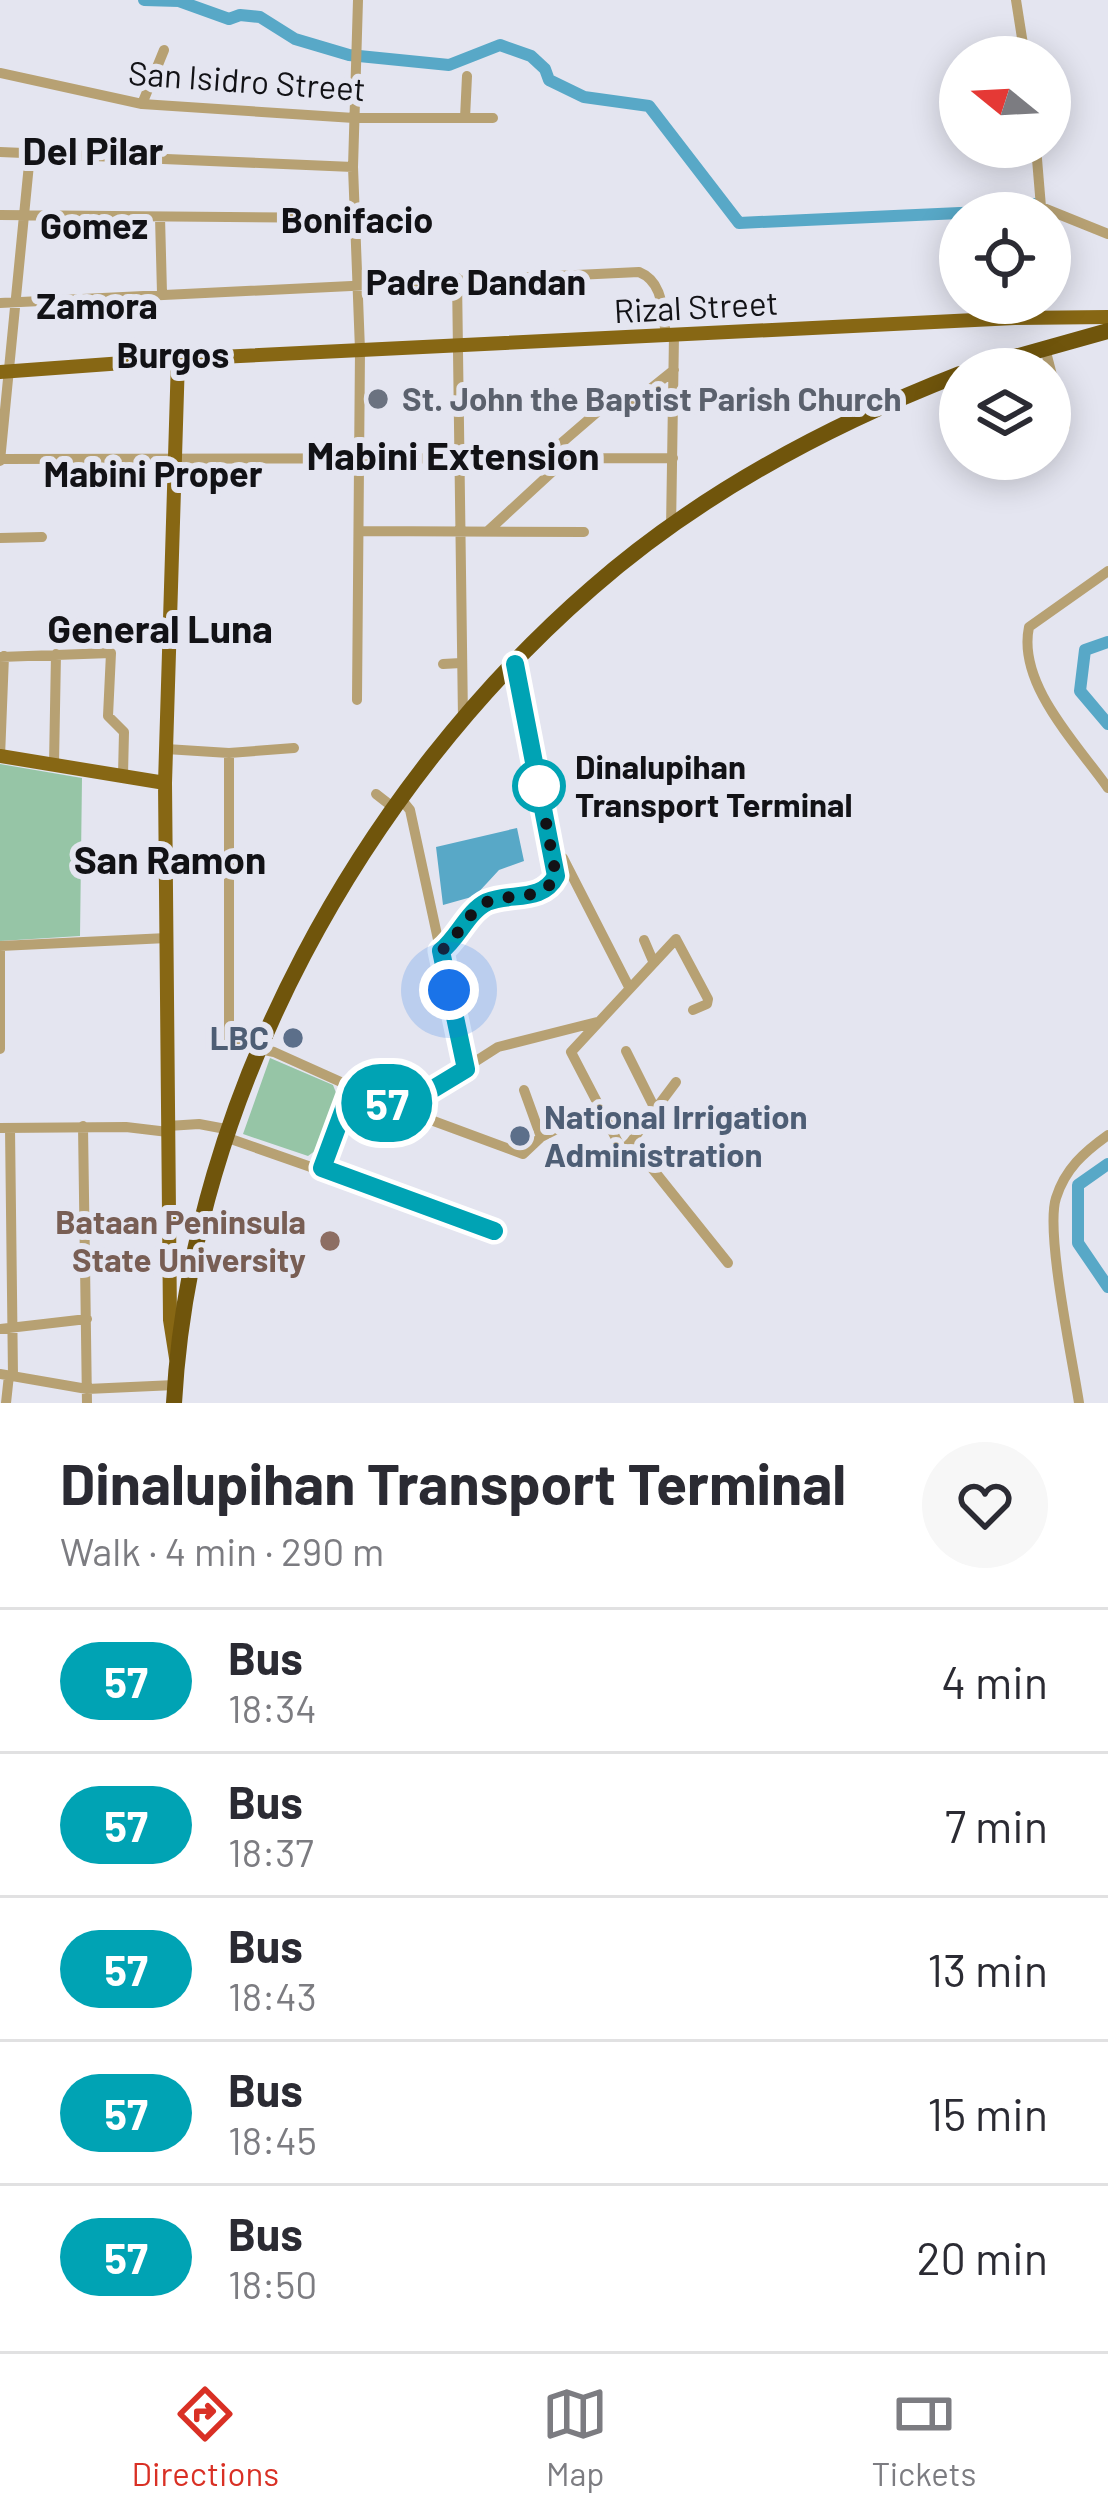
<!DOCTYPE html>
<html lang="en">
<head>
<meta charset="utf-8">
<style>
	:root { --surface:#fff; --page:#f7f7f7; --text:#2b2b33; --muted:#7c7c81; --line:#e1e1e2; --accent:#d93025 }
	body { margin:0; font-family:Barlow,sans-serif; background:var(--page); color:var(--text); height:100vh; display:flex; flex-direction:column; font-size:45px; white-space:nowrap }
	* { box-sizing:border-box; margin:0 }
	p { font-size:39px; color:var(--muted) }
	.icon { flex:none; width:66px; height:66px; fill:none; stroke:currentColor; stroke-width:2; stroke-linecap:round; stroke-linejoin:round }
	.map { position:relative; height:1403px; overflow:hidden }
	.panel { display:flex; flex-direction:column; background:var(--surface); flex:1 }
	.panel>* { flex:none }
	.badge { padding:0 24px; border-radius:39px; font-size:42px; line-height:78px }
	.needle { width:78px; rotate:288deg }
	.controls { position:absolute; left:939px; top:36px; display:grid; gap:24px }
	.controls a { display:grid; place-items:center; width:132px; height:132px; border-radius:50%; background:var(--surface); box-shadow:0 6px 30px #0003; font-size:60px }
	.you { position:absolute; width:60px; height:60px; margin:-30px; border:9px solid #fff; border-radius:50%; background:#1a73e8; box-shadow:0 0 0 18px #1a73e833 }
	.map>.badge { position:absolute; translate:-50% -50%; box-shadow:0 0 0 6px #fff }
	.round { display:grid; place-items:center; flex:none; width:126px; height:126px; border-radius:63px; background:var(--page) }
	.head { display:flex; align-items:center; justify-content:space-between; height:204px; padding:0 60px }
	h1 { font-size:57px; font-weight:700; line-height:90px }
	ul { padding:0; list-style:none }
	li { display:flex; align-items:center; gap:36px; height:144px; padding:0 60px; border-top:3px solid var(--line) }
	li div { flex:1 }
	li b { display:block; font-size:45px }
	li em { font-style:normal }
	li .badge { min-width:132px; font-weight:700; text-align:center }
	.tabs { display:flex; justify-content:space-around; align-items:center; height:168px; border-top:3px solid var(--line); background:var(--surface); font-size:33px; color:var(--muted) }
	.tabs a { display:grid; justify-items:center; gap:6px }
	.tabs .current { color:var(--accent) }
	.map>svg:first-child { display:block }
</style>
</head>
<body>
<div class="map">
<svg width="1108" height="1403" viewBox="0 0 1108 1403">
	<rect width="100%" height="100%" fill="#e4e5f0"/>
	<path fill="#96c5a6" d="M0,764L82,778L80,936L0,941Z
		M270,1058L333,1085L338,1098L319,1148L308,1156L243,1134Z"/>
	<path fill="#58a8c7" d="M517,828L524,861L499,870L475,896L443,905L436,847Z"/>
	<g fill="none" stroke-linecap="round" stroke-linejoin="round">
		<path stroke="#58a8c7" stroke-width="12" d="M144,0L179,1L229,19L240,15L260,17L295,39L349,55L449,65L500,45L531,56L545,69L549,80L584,97L649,106L739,223L960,213
			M961,213L1030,209L1034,204
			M1108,642L1085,650L1080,691L1108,724
			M1108,1164L1078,1185V1243L1108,1287"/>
		<path stroke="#b7a173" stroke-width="10" d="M1016,0L1025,57
			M0,73L142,104L354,118H493
			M142,104L164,50
			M465,118L467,76
			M1036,147L1041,207L1108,234
			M0,152L353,167
			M0,215L354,218
			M160,217L162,293
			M457,278L463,719
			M0,303L639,272C664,282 662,311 666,335
			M1045,348L1065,426
			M544,458L602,408L610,406L623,411L674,370
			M0,459L673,458
			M0,461L30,154
			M671,529L674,335
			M489,530L566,459
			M360,531L584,532
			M0,538L42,537
			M1108,571L1029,627C1017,684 1077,744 1108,788
			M0,657L111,653L108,716L124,732L123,775
			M443,664L461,663
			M515,664L554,862L563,858L629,987
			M357,700L360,350L353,167L358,0
			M166,749L229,753L294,748
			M229,753V1043L274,1052L401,1109L523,1154L541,1137L598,1108
			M0,757L4,656
			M54,764L56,654
			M376,794L394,808
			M401,799L410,810L466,1069
			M644,940L653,961
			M441,951L488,902L518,898L550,886L556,876L554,862
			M0,1049V946L167,938
			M626,1051L656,1111
			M524,1090L541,1137
			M401,1109L498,1047L597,1022
			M83,1126L87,1403
			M168,1126L199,1124L231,1130
			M0,1128L126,1127L168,1132
			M10,1128L13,1376
			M228,1138L494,1231
			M631,1142L728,1263
			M622,1150L571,1052L676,939L708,999L707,1004L693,1010
			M609,1164L631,1142L676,1082
			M322,1169L352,1087
			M0,1329L87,1319
			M0,1374L87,1389L175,1385
			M6,1403L9,1375
			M1079,1403C1073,1362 1045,1232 1056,1198C1065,1169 1084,1152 1108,1135"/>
		<path stroke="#876714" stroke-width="14" d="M0,372L178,359L1015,318L1108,317
			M0,756L165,783
			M176,1358L170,1320L165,783L178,359"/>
		<path stroke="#70550c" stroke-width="16" d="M972,369L1108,331
			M174,1403C191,1097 363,787 592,588C698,495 829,425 960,374"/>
	</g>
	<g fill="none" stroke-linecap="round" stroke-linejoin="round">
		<g stroke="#fff" stroke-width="27">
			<path id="line" d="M494,1231L322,1168L352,1087L400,1109L466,1069L441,951C458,938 468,911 487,902C511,892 542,903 556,876L515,664"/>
		</g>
		<use href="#line" stroke="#00a3b4" stroke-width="18"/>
		<path stroke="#121216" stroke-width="12" stroke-dasharray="0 21.6" d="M449,990L441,951C458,938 468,911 487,902C511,892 542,903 556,876L537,774L539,786"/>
	</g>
	<circle fill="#6b7280" stroke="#e4e5f0" stroke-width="4.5" cx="378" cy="399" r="12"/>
	<circle fill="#fff" stroke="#00a3b4" stroke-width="6" cx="539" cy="786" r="24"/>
	<g fill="#5c6f8a" stroke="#e4e5f0" stroke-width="4.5">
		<circle cx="293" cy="1038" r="12"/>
		<circle cx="520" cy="1136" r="12"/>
	</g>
	<circle fill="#8d6e63" stroke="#e4e5f0" stroke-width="4.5" cx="330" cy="1241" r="12"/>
	<g text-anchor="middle" stroke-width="12" stroke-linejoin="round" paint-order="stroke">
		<g font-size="33" fill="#121216" stroke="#e4e5f0">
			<text transform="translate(247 81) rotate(4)" y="12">San Isidro Street</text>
			<text transform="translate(696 307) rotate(-3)" y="12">Rizal Street</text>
		</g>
		<g font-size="33" font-weight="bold" fill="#5b616d" stroke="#e4e5f0" text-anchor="start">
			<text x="402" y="411">St. John the Baptist Parish Church</text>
		</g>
		<g font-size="33" font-weight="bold" fill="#121216" stroke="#e4e5f0" text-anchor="start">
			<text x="575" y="779">Dinalupihan<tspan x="575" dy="38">Transport Terminal</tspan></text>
		</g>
		<g font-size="33" font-weight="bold" fill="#4e5e75" stroke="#e4e5f0" text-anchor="end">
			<text x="269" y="1050">LBC</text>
			<text x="544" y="1129" text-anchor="start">National Irrigation<tspan x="544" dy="38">Administration</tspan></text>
		</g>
		<g font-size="33" font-weight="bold" fill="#785e54" stroke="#e4e5f0" text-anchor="end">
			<text x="306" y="1234">Bataan Peninsula<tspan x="306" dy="38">State University</tspan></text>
		</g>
		<g font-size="36" font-weight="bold" fill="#121216" stroke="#e4e5f0">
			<text x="357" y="233">Bonifacio</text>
			<text x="94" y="239">Gomez</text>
			<text x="476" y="295">Padre Dandan</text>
			<text x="97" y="319">Zamora</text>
			<text x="173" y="368">Burgos</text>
			<text x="153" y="487">Mabini Proper</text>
		</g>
		<g font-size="39" font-weight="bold" fill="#121216" stroke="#e4e5f0">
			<text x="93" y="165">Del Pilar</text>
			<text x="453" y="470">Mabini Extension</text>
			<text x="160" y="643">General Luna</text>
			<text x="170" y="874">San Ramon</text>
		</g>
	</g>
</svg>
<div class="controls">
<a><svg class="needle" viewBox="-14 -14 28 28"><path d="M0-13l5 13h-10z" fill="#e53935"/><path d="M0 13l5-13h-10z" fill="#7c7c81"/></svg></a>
<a><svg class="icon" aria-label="locate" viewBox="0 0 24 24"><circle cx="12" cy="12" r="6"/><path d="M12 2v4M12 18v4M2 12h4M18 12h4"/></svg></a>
<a><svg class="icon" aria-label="layers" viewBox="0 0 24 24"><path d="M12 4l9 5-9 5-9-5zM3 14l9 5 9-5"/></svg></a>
</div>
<div class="you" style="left:449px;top:990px"></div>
<b class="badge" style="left:387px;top:1103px;background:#00a3b4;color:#fff">57</b>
</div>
<section class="panel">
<div class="head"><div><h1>Dinalupihan Transport Terminal</h1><p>Walk · 4 min · 290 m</p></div><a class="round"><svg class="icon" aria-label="heart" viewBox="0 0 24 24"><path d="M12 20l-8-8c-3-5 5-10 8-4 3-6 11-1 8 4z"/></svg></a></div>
<ul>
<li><span class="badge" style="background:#00a3b4;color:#fff">57</span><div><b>Bus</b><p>18:34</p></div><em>4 min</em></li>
<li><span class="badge" style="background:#00a3b4;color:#fff">57</span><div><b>Bus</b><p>18:37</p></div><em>7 min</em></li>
<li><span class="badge" style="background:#00a3b4;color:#fff">57</span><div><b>Bus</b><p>18:43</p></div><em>13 min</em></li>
<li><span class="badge" style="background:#00a3b4;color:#fff">57</span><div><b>Bus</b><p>18:45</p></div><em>15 min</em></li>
<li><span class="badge" style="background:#00a3b4;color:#fff">57</span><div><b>Bus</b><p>18:50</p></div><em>20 min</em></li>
</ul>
</section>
<nav class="tabs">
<a class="current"><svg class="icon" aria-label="directions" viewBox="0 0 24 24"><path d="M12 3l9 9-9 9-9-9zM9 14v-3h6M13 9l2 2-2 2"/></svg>Directions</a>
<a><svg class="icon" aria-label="map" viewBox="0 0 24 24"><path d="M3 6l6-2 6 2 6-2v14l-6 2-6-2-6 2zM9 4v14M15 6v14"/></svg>Map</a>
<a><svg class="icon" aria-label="tickets" viewBox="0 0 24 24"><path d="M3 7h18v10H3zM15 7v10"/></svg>Tickets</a>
</nav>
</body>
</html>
